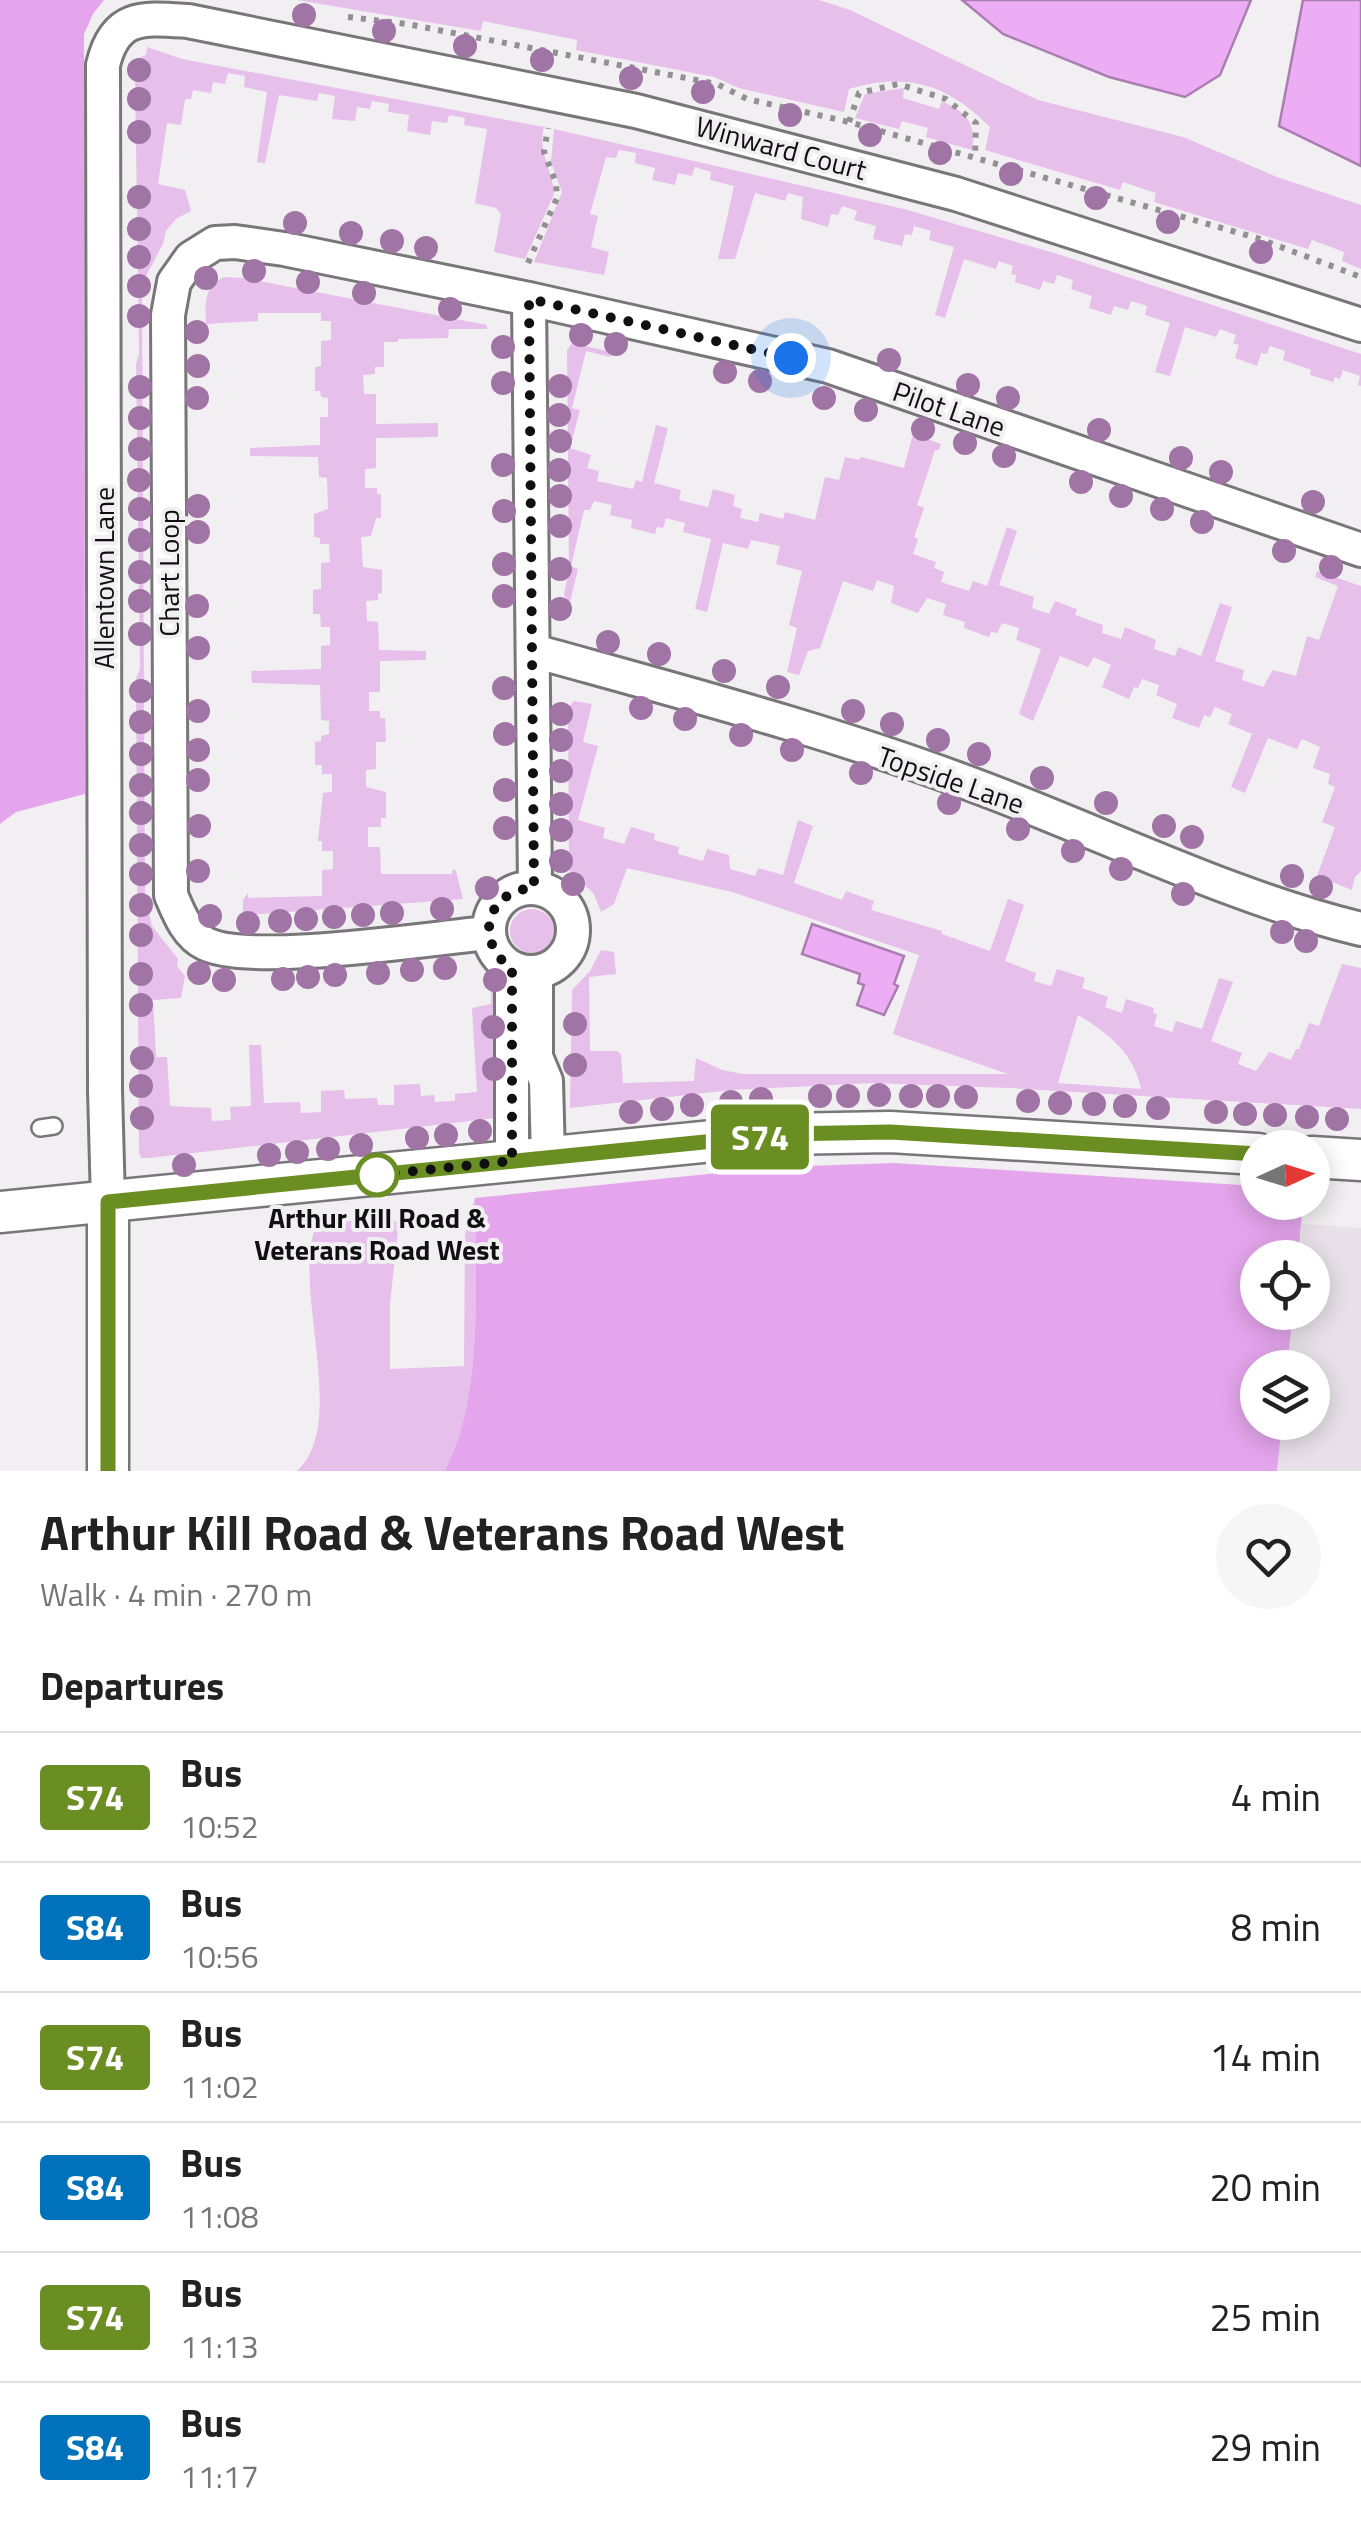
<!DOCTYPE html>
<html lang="en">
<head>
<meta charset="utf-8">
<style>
	:root { --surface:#fff; --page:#f6f6f6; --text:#222; --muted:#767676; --line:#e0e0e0 }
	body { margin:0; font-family:"Titillium Web",sans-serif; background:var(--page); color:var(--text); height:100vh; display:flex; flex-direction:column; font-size:38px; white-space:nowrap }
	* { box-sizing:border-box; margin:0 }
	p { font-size:32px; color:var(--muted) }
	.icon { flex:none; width:55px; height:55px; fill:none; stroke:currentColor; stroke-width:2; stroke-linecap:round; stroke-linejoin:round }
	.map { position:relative; height:1471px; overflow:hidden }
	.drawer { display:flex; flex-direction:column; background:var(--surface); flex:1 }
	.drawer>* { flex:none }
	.badge { padding:0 20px; border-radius:8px; font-size:35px; line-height:65px }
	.needle { width:65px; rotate:86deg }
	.fabs { position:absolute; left:1240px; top:1130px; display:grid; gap:20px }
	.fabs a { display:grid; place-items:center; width:90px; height:90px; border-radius:50%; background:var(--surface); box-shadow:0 5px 25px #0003; font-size:50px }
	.you { position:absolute; width:50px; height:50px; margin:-25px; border:8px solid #fff; border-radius:50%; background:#1a73e8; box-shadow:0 0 0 15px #1a73e833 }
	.map>.badge { position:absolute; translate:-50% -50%; box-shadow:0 0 0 5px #fff }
	h2 { padding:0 40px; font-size:38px; line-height:90px }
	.round { display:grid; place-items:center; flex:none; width:105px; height:105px; border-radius:52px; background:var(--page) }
	.overview { display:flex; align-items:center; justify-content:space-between; height:170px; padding:0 40px }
	h1 { font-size:48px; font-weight:700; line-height:75px }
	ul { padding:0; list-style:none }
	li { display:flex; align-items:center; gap:30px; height:130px; padding:0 40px; border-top:2px solid var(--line) }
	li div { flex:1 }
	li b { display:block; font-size:38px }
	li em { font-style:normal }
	li .badge { min-width:110px; font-weight:700; text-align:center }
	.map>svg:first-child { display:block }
</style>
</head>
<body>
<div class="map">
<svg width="1361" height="1471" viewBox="0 0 1361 1471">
	<rect width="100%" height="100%" fill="#f2eff2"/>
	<path fill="#e8e1e9" d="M1302,1224L1361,1228V1471H1277L1282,1423L1312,1422V1368L1287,1367L1293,1313L1312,1312V1258L1298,1257Z"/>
	<path fill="#e6bfea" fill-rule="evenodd" d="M297,0H819L850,10L1038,100L1183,137L1277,177L1361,205V269L1342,261L1344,252L1312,240L1308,249L1154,202L1156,193L1123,182L1120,190L985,150L990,127C947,84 907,72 849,89L844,112L739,88L714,77L576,50L577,40L483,21L481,31Z
		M147,47L182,59L544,127C537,153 553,170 554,194L525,259L494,252L501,214L496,208L475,203L487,129L464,125L465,118L449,115L447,123L432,121L430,135L407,131L409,115L388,112L389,104L372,101L370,109L357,107L355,121L332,119L335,96L319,93L317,101L279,95L265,163L257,162L267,92L244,87L245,76L228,73L225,84L213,82L211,93L193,90L191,99H185L181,125L167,123L158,184L185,190L191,211L176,219L166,231L163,244L146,276L142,299L145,894L152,926L178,959L177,966L185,976L181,998L153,1000L156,1057H167L170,1106L211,1108L212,1121L231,1120L230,1107L251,1106L249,1045H261L264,1103L300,1102L301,1113L321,1112V1091L344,1090L345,1099L377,1098L378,1105H394V1085L420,1084L421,1096L434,1095L435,1102L455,1101V1094L477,1092L472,1008L491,1004V989L497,994L496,1118L149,1158H141L139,1153L136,679L140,668L136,364L139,354L135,70L136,59L146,55Z
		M904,88L903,98L939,109L942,101C967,114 976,121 972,150L926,137L928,128L902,121L899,129L855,118L865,94Z
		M554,129L904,209L1064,256L1361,354V386L1358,385L1360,376L1343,370L1340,379L1335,377L1333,382L1310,375L1311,370L1283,360L1285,351L1270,346L1267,354L1261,353L1257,366L1235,358L1239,345L1233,343L1236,335L1220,329L1216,337L1185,327L1170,376L1155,372L1170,323L1145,315L1147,306L1131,301L1128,310L1114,306L1111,315L1089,308L1092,296L1071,289L1073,280L1057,275L1054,284L1043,281L1040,290L1015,282L1016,275L1011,274L1013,266L999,261L996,269L964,259L945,318L935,315L954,247L929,240L931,231L914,226L912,235L905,234L902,246L873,239L876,226L854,220L857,211L842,206L838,215L831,214L828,227L801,219L803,197L788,193L785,201L755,193L735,259H718L734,186L710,180L711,172L695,167L692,176L678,173L675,185L652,180L655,168L635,163L636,153L619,150L616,158L606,157L590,214L598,216L591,247L609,252L604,275L534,262L562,192L551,162Z
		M224,277L244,278L487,325V329H449L448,338L398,339V342H384V367H375V374L363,375L364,394H376V424L438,423V437L376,438V468L365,469V488H377V494H381V518H376L371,536L361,537L363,567L382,570V593L378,594V600L366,601L367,621L378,622L379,650L426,651V660L380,661V692H369V711H380V718H385L386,742H376V769L366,770V787L386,792V818H381V827H368V847H380L381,874H452L453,869L456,871L463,899L246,915L243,912V900L248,893V898L322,896V870L333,869V851H322V841H318L323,793L332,792V774H322V765H315V742L321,741V736L329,734V721L321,720L320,685L252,683L251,671L321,669V646L330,645V627H321L320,614H313V590L321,589V563L330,562L329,544H320V538L314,537V514L328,509L327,478L319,477L318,457L250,456V448L320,445V417H328V398L321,397L320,391H315V367L321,366V341L331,340V321H321V313H258V321L206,324C205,304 204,286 224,277Z
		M572,343L611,352L610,357L586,351L572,408L580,410L570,448L591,455L587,468L599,471L597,481L633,489L636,480L642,482L656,425L668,428L654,483L681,490L679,500L708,507L713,489L735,495L733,506L742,509L740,518L758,522L760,513L783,519L785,512L815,520L825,477L839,480L845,457L859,460L861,457L904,468L913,434L941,444L939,450H935L917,505L924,508L914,537L918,539L913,554L936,562L934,568L944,572L941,582L969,591L973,581L987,586L1007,527L1017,531L999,585L1034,597L1032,608L1049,614L1055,601L1077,609L1075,615L1103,625L1102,633L1121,639L1125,627L1156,640L1154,649L1175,656L1178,647L1201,656L1220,603L1232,607L1215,661L1244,670L1242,680L1263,687L1273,670L1296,676L1307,636L1319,640L1338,586L1315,577L1317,571L1361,586V871L1355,877L1352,890L1317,876L1335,827L1322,822L1335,787L1328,784L1330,774L1313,768L1320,747L1302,739L1297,749L1268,738L1245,793L1231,787L1252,734L1228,724L1232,714L1215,707L1210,717L1204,715L1199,728L1172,718L1177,704L1156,695L1159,685L1142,679L1138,688L1134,687L1129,699L1102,687L1111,665L1094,657L1088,667L1060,656L1033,721L1019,714L1041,649L1016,640L1019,628L1002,623L997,633L991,632L989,637L964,628L965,622L943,615L946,604L927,598L918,613L891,603L894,586L877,580L873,591L843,581L820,648L808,651L799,675L787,672L797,628L789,625L802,571L776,564L780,546L751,540L748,549L723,543L707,612L695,609L711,539L683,532L685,523L666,518L663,528L657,527L655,534L631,528L632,520L610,515L612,505L594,501L590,510H584L571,566L578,569L570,602L567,601L564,594L569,570L567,350Z
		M574,701L592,704L583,742L598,746L578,820L605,828L603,838L624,844L631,827L655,834L654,840L679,847L678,854L703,861L707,849L729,855L730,869L755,876L758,868L783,875L798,820L813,826L794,883L842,900L846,891L874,901L871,910L942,931V934L990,951L1008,899L1024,905L1005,961L1036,973L1034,981L1051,986L1057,969L1085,978L1082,988L1108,997L1105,1007L1122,1013L1126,999L1154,1008L1153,1013L1157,1014L1154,1026L1172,1032L1176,1021L1202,1029L1219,978L1233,982L1211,1041L1242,1053L1238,1064L1256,1071L1269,1052L1291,1060L1296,1049H1299L1309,1023L1319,1026L1342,964L1361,968V1109L1009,1088L872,1083L731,1090L570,1108L572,990L590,971L601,950L614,952L616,974L589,977L590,1051H617L621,1054L623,1083L694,1081L696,1058L722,1070L743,1074H1008L893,1034L919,955L732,892L627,868L614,904L601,912L594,894L569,870L568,708ZM1078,1015C1108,1033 1134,1053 1141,1089L1058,1083Z
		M510 931a22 22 0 1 1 44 0a22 22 0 1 1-44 0Z
		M475,1198C475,1272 481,1354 462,1426C458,1442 451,1456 445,1471H297C351,1422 288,1282 318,1221H399L390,1303V1369L464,1366L465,1234Z"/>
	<path fill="#e4a5ec" d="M0,0H104L93,14L84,34L85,794L16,812L0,824Z
		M894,1163L1257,1186L1258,1202L1303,1203L1298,1257L1258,1258V1312L1293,1313L1287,1367L1258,1368V1422L1282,1423L1277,1471H445C451,1456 458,1442 462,1426C481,1354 475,1272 475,1198L776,1167Z"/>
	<path fill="#ecadf5" stroke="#aa7eb1" stroke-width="2.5" d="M962,0H1251L1220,75L1185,97L1109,77L1003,34Z
		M1303,0H1361V166L1279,126Z
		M812,924L904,956L894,984L898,986L884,1015L857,1005L864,985L858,983L860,974L802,954Z"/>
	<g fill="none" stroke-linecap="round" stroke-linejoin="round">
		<g stroke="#787678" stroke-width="20">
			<path id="service" d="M40,1128L54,1126"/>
		</g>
		<g stroke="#787678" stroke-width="38">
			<path id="minor" d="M529,299L535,888
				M534,651C685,693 838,733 984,789C1106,835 1236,899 1361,929
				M489 930a42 42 0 1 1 84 0a42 42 0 1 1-84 0Z
				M489,933C431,938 251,966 206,944C187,935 179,914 171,895L168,315L174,282L191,258L215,243L235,242L284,249L529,299L828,366L1361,550
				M536,972V1057L546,1081L548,1158
				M512,1161V969
				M108,1202L105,1090L103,65C115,14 143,18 188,21L636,111L956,194L1361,325"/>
		</g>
		<g stroke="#787678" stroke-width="45">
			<path id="tertiary" d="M1312,1157L1361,1160
				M0,1212L783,1134L890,1132L1258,1154
				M108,1471V1202"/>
		</g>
		<path stroke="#939093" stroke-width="6" stroke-dasharray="5 8" stroke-linecap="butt" d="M348,17L407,24L717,84L747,99L849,122L1257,238L1361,277
			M849,122L859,93L898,84L946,99L976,123L975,156
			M528,263L557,198L556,183L544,152L548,128"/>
		<use href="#service" stroke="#fff" stroke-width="15"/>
		<use href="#minor" stroke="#fff" stroke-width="32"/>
		<use href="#tertiary" stroke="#fff" stroke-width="40"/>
	</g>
	<g fill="#a074a5">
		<circle cx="304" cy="15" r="12"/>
		<circle cx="384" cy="31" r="12"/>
		<circle cx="465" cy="46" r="12"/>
		<circle cx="542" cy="60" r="12"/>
		<circle cx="139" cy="70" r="12"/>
		<circle cx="631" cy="78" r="12"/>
		<circle cx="703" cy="92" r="12"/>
		<circle cx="139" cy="99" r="12"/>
		<circle cx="790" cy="115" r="12"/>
		<circle cx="139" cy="132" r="12"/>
		<circle cx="870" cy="135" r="12"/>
		<circle cx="940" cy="153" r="12"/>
		<circle cx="1011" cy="174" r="12"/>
		<circle cx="139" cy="197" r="12"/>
		<circle cx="1096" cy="198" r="12"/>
		<circle cx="1168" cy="222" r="12"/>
		<circle cx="295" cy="223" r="12"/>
		<circle cx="139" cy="229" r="12"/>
		<circle cx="351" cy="233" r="12"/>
		<circle cx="392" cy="241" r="12"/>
		<circle cx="426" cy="248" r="12"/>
		<circle cx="1261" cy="252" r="12"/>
		<circle cx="139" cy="257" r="12"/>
		<circle cx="254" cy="271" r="12"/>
		<circle cx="206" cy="278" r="12"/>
		<circle cx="308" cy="282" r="12"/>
		<circle cx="139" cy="286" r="12"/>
		<circle cx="364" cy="293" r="12"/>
		<circle cx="450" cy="309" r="12"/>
		<circle cx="139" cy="316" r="12"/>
		<circle cx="197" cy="332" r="12"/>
		<circle cx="581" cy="335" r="12"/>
		<circle cx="616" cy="344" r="12"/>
		<circle cx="503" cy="347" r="12"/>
		<circle cx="889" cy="360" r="12"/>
		<circle cx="198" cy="366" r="12"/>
		<circle cx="725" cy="372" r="12"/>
		<circle cx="760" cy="381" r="12"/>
		<circle cx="503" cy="383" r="12"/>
		<circle cx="968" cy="385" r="12"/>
		<circle cx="560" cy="386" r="12"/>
		<circle cx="140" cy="387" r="12"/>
		<circle cx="197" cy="398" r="12"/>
		<circle cx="824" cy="398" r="12"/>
		<circle cx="1008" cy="398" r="12"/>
		<circle cx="866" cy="410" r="12"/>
		<circle cx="559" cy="415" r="12"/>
		<circle cx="140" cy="418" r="12"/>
		<circle cx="923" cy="429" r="12"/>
		<circle cx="1099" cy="430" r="12"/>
		<circle cx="560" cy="441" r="12"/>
		<circle cx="965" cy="443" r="12"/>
		<circle cx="140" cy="449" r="12"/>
		<circle cx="1004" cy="456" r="12"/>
		<circle cx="1181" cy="458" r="12"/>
		<circle cx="503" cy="465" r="12"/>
		<circle cx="559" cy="470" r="12"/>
		<circle cx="1221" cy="472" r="12"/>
		<circle cx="139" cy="480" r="12"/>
		<circle cx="1081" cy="482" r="12"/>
		<circle cx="560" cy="496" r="12"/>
		<circle cx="1121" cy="496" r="12"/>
		<circle cx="1313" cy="502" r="12"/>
		<circle cx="198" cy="506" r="12"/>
		<circle cx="140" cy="509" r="12"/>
		<circle cx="1162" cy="509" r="12"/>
		<circle cx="504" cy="511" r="12"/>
		<circle cx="1202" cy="522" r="12"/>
		<circle cx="560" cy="526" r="12"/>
		<circle cx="198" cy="532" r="12"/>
		<circle cx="140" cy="540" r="12"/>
		<circle cx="1284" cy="551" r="12"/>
		<circle cx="504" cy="564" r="12"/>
		<circle cx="1331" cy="567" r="12"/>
		<circle cx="560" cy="569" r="12"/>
		<circle cx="140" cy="572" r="12"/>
		<circle cx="504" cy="596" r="12"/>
		<circle cx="140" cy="601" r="12"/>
		<circle cx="197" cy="606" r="12"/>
		<circle cx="560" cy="609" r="12"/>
		<circle cx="140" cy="634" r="12"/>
		<circle cx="608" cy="642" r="12"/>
		<circle cx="198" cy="648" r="12"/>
		<circle cx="659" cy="654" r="12"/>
		<circle cx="724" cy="671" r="12"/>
		<circle cx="778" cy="687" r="12"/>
		<circle cx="504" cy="688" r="12"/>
		<circle cx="141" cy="691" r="12"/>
		<circle cx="641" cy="708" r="12"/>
		<circle cx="198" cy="711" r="12"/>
		<circle cx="853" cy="711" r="12"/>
		<circle cx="561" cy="714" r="12"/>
		<circle cx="685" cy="719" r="12"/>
		<circle cx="141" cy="722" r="12"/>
		<circle cx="892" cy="724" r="12"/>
		<circle cx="505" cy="734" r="12"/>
		<circle cx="741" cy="735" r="12"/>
		<circle cx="561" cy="740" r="12"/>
		<circle cx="938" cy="740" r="12"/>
		<circle cx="198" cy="750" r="12"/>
		<circle cx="792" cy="750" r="12"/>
		<circle cx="141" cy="754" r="12"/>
		<circle cx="979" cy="754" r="12"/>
		<circle cx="561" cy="771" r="12"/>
		<circle cx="861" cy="773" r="12"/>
		<circle cx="1042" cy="778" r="12"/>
		<circle cx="198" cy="780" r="12"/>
		<circle cx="141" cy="785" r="12"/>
		<circle cx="505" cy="790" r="12"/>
		<circle cx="949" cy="803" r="12"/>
		<circle cx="1106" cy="803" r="12"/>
		<circle cx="561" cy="804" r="12"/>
		<circle cx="141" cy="813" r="12"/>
		<circle cx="199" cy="826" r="12"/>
		<circle cx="1164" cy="826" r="12"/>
		<circle cx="505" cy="828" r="12"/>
		<circle cx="1018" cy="829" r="12"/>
		<circle cx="561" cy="830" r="12"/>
		<circle cx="1192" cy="837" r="12"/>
		<circle cx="141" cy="845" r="12"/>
		<circle cx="1073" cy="851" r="12"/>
		<circle cx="561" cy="861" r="12"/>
		<circle cx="1121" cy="869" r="12"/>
		<circle cx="198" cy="871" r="12"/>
		<circle cx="141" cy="874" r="12"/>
		<circle cx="1292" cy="876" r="12"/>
		<circle cx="573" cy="884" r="12"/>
		<circle cx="1321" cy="887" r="12"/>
		<circle cx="487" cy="888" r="12"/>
		<circle cx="1183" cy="894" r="12"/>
		<circle cx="141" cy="905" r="12"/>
		<circle cx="442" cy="909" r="12"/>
		<circle cx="392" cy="913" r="12"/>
		<circle cx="363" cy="915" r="12"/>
		<circle cx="210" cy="916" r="12"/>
		<circle cx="334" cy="917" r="12"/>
		<circle cx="306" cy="919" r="12"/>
		<circle cx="280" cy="921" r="12"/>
		<circle cx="248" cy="923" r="12"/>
		<circle cx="1282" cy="932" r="12"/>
		<circle cx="141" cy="935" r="12"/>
		<circle cx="1306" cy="941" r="12"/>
		<circle cx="445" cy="968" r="12"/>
		<circle cx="412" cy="970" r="12"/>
		<circle cx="199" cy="973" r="12"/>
		<circle cx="378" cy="973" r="12"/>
		<circle cx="141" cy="974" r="12"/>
		<circle cx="335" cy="975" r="12"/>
		<circle cx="308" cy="977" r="12"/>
		<circle cx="283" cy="979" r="12"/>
		<circle cx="224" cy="980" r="12"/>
		<circle cx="495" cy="980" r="12"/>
		<circle cx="141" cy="1005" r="12"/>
		<circle cx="575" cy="1024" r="12"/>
		<circle cx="493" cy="1027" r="12"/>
		<circle cx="142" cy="1058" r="12"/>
		<circle cx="575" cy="1065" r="12"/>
		<circle cx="494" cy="1069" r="12"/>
		<circle cx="141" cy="1086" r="12"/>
		<circle cx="879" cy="1095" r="12"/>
		<circle cx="820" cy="1096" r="12"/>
		<circle cx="848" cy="1096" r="12"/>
		<circle cx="911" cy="1096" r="12"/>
		<circle cx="938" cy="1096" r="12"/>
		<circle cx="966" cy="1097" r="12"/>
		<circle cx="761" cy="1099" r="12"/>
		<circle cx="1028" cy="1101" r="12"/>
		<circle cx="731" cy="1102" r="12"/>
		<circle cx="1060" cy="1103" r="12"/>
		<circle cx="1094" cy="1104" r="12"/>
		<circle cx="692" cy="1105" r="12"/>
		<circle cx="1125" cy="1106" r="12"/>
		<circle cx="1158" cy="1108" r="12"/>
		<circle cx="662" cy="1109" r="12"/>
		<circle cx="631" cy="1112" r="12"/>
		<circle cx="1216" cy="1112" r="12"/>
		<circle cx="1245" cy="1114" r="12"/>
		<circle cx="1275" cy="1115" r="12"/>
		<circle cx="1307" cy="1117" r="12"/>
		<circle cx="142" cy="1118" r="12"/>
		<circle cx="1337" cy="1119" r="12"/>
		<circle cx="480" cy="1131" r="12"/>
		<circle cx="446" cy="1135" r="12"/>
		<circle cx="417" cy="1138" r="12"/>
		<circle cx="361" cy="1145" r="12"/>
		<circle cx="328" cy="1149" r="12"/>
		<circle cx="297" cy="1152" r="12"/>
		<circle cx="269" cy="1155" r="12"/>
		<circle cx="184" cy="1165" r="12"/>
	</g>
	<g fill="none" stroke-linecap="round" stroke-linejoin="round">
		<g stroke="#fff" stroke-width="22">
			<path id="line" d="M108,1471V1202L783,1134L890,1132L1258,1154"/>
		</g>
		<use href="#line" stroke="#6b8e23" stroke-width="15"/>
		<path stroke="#111011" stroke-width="10" stroke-dasharray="0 18" d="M377,1175L512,1161V969C473,941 486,890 534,888L529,299L791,358"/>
	</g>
	<circle fill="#fff" stroke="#6b8e23" stroke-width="5" cx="377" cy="1175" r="20"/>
	<g text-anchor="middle" stroke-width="8" stroke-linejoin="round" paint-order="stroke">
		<g font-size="28" fill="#111011" stroke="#f2eff2">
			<text transform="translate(781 148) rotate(15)" y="10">Winward Court</text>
			<text transform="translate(949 409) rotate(19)" y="10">Pilot Lane</text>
			<text transform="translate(169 573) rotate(-90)" y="10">Chart Loop</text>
			<text transform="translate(104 578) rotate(-90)" y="10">Allentown Lane</text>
			<text transform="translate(951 780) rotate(19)" y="10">Topside Lane</text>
		</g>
		<g font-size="28" font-weight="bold" fill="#111011" stroke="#f2eff2">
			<text x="377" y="1228">Arthur Kill Road &amp;<tspan x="377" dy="32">Veterans Road West</tspan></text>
		</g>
	</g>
</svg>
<div class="fabs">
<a><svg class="needle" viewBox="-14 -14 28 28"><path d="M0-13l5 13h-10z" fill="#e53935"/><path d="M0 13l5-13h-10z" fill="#767676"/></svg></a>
<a><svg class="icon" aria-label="locate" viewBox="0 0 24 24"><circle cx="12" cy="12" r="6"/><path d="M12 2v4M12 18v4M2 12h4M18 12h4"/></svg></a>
<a><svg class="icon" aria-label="layers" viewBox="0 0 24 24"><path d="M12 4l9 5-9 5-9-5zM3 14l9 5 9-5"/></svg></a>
</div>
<div class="you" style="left:791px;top:358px"></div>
<b class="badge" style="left:760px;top:1137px;background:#6b8e23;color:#fff">S74</b>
</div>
<section class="drawer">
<div class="overview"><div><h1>Arthur Kill Road &amp; Veterans Road West</h1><p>Walk · 4 min · 270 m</p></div><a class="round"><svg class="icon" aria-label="heart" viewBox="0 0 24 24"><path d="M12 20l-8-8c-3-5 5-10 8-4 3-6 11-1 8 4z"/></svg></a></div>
<h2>Departures</h2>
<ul>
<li><span class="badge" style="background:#6b8e23;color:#fff">S74</span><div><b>Bus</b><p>10:52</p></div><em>4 min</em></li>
<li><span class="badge" style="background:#0072bc;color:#fff">S84</span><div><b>Bus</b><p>10:56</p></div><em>8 min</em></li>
<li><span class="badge" style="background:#6b8e23;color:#fff">S74</span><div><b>Bus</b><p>11:02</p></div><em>14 min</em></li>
<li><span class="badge" style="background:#0072bc;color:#fff">S84</span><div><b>Bus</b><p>11:08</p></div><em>20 min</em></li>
<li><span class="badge" style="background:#6b8e23;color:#fff">S74</span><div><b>Bus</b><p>11:13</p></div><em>25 min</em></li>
<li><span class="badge" style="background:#0072bc;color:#fff">S84</span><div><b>Bus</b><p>11:17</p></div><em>29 min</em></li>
</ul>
</section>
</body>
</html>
